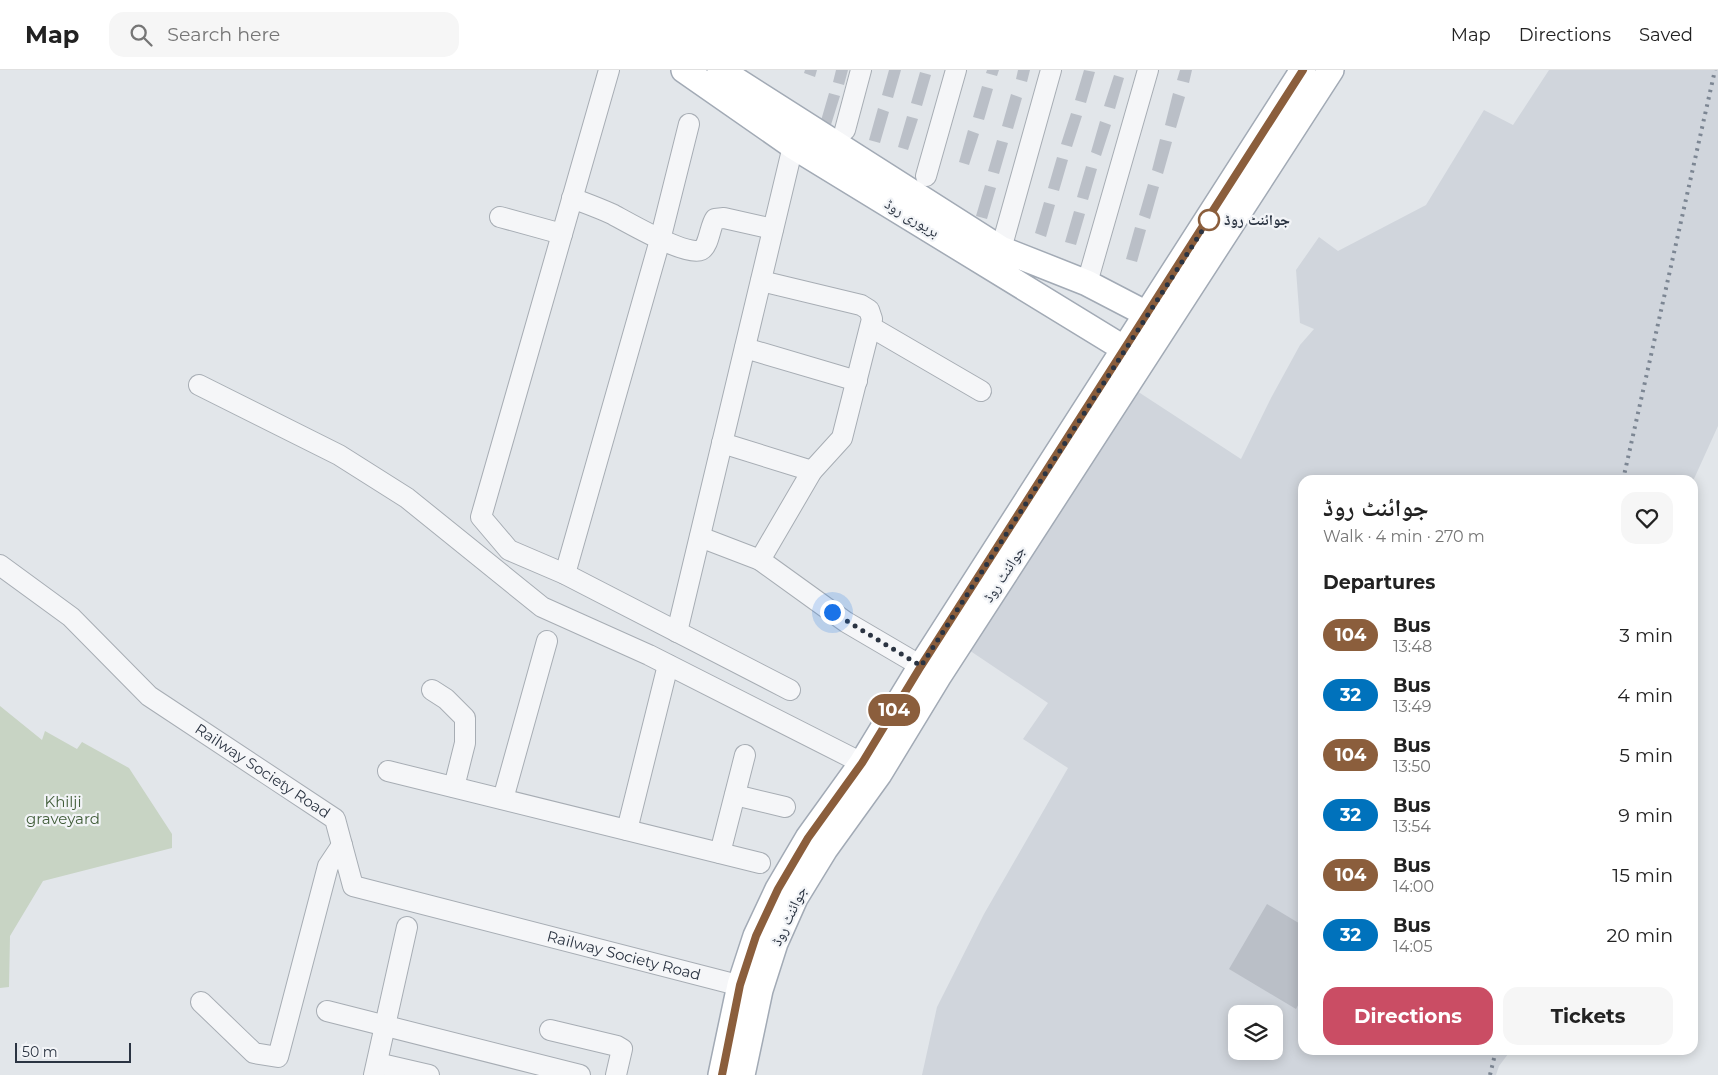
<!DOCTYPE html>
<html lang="en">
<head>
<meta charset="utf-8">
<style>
	:root { --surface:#fff; --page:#f6f6f6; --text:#222; --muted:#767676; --line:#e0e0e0; --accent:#ca4d64 }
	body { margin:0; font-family:Montserrat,"Noto Naskh Arabic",sans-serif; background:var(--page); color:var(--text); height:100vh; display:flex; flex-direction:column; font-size:19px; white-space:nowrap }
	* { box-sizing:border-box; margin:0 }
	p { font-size:16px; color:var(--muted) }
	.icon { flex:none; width:28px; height:28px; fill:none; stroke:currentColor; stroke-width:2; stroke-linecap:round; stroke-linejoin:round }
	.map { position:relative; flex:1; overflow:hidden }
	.panel { position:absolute; left:1298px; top:405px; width:400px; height:580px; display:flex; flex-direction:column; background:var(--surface); border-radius:15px; box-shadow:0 2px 12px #0003 }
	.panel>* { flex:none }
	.badge { padding:0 10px; border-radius:16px; font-size:18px; line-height:32px }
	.buttons { position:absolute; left:1228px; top:935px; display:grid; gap:10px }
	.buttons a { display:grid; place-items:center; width:55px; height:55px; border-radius:10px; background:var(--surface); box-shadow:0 2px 12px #0003; font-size:25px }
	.scale { position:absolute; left:15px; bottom:12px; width:116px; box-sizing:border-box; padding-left:5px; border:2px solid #2b3442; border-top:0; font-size:14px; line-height:18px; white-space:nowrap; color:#2b3442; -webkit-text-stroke:4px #f2f4f7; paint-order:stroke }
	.you { position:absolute; width:25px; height:25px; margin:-12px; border:4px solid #fff; border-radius:50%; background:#1a73e8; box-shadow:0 0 0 8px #1a73e833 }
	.map>.badge { position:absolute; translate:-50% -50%; box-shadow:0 0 0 2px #fff }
	h2 { padding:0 25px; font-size:19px; line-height:45px }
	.round { display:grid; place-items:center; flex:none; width:52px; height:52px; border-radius:15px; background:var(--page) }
	.overview { display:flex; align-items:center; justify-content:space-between; height:85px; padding:0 25px }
	h1 { font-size:24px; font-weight:700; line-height:38px }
	.button { display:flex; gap:10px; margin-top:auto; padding:10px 25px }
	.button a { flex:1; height:58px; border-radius:15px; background:var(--accent); color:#fff; font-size:20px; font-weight:700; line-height:58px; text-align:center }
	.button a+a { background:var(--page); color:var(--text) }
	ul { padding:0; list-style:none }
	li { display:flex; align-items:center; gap:15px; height:60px; padding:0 25px }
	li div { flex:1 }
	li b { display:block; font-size:19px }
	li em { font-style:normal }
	li .badge { min-width:55px; font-weight:700; text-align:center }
	header { display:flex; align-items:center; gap:30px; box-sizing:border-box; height:70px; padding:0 25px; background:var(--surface); border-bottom:1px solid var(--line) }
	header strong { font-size:24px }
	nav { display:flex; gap:28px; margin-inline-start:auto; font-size:18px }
	.search { width:350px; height:45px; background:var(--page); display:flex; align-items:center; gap:12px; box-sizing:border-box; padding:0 18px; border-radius:15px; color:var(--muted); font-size:19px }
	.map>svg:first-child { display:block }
</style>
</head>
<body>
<header>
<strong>Map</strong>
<div class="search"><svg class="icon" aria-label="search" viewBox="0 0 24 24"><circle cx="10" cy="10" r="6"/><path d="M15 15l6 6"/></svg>Search here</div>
<nav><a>Map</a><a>Directions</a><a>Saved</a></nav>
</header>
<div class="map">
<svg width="1718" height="1005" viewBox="0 0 1718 1005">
	<rect width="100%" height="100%" fill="#e2e6ea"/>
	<path fill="#d0d5dc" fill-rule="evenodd" d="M1549,0H1718V356L1693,411L1302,410V980H1511L1499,996L1496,1005H922L937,937L984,844L1068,698L1023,669L1048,633L951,568L1117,308L1241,389L1271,328L1300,275L1314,259L1300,253L1296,200L1319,167L1338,181L1426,135L1484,40L1513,55ZM1236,944H1274V981H1236Z"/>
	<path fill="#c8d4c4" d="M0,636L42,670L45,661L77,679L82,672L129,698L172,764V778L43,811L10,866L9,917L0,918Z"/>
	<path fill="#babfc7" d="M805,0H817L815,7L804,3Z
		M836,0H848L844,15L833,12Z
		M889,0H901L893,28L882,25Z
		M987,0H999L997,6L986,3Z
		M1018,0H1030L1027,12L1016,9Z
		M1084,0L1095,2L1086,33L1075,30Z
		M1180,0H1192L1189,13L1177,10Z
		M920,2L931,5L922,36L911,33Z
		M1114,5L1124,8L1115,39L1104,36Z
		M982,16L993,19L984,50L973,47Z
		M829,23L840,26L830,58L820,54Z
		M1173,23L1185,27L1176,58L1165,55Z
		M1011,24L1022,28L1013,59L1002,56Z
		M878,38L889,42L880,73L869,70Z
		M1071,43L1082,46L1072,77L1061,74Z
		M907,46L918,49L908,80L898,77Z
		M1100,51L1111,55L1101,86L1091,82Z
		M968,60L979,64L969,95L959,92Z
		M1160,69L1172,72L1163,104L1152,100Z
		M997,70L1008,73L999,104L988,101Z
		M1057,87L1068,90L1059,121L1048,118Z
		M1086,96L1097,99L1088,130L1077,127Z
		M1148,114L1159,117L1150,149L1139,145Z
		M985,115L996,118L987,149L976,146Z
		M1044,132L1055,135L1046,167L1035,163Z
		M1074,141L1085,144L1076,175L1065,172Z
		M1135,157L1146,160L1137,192L1126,189Z
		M1267,834L1302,855V928L1296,939L1229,899Z"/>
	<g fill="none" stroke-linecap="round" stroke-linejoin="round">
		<g stroke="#a7adb4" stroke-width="22">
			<g id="minor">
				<path d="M609,0L481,447L509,480L565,504L790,620"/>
				<path d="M845,60L861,0"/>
				<path d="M926,106L956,0"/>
				<path d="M572,128C585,133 599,138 612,144C627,152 687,187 701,180C709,176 710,156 715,149L724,148L773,159"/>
				<path d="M500,147L562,164"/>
				<path d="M1001,179L1051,0"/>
				<path d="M1087,213L1148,0"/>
				<path d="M871,257L981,321"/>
				<path d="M745,278L857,311"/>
				<path d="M199,315L339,385L407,428L542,537L649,585L862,693"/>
				<path d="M722,373L812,401"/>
				<path d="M700,467L760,490L846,552L921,596"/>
				<path d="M760,490L812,401L842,368L872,249L869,240L861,235L761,211"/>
				<path id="s1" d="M0,495L71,547L149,626L335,749L353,816L753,919"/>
				<path d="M565,504L660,170L689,54"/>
				<path d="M677,562L793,76"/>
				<path d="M432,620L446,629L465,648V673L454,717"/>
				<path d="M388,701L760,793"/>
				<path d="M735,725L785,737"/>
				<path d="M503,729L547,571"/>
				<path d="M627,760L668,595"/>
				<path d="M720,783L745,685"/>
				<path d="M201,932L254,983L278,987L328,796L342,775"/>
				<path d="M327,941L580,1005"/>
				<path d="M550,960L617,976L622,979L616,1005"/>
				<path d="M377,993L429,1005"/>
				<path d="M374,1005L407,857"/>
			</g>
		</g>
		<g stroke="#a2aab5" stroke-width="28">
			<path id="major" d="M684,0L793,76L1141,289
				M720,0L1001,179L1087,213L1162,252
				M721,1005L740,915L756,866L778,819L808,768L862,693L921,596L1303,0
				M742,1005L760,920L775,873L795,828L825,779L879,704L938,607L1331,0"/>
		</g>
		<use href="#minor" stroke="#f5f6f8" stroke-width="20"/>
		<use href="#major" stroke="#fff" stroke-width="25"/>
		<path stroke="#7c8693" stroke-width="4" stroke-dasharray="2.5 5" stroke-linecap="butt" d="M1623,410L1715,0
			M1490,1005L1496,980"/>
	</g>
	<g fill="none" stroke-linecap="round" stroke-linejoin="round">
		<g stroke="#fff" stroke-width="11">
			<path id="line" d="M722,1005L740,915L756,866L778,819L808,768L862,693L921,596L1303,0"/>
		</g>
		<use href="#line" stroke="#8b5e3c" stroke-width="8"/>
		<path stroke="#2b3442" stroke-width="5" stroke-dasharray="0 9" d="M832,542L921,596L1209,150"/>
	</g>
	<circle fill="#fff" stroke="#8b5e3c" stroke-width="2.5" cx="1209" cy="150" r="10"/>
	<g text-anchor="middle" stroke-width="4.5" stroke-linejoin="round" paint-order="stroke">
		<g font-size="15" fill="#2b3442" stroke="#f2f4f7">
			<text transform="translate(912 148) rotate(31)" y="5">بریوری روڈ</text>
			<text transform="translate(1004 504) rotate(-57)" y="5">جوائنٹ روڈ</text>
			<text dy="5" stroke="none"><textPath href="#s1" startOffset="335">Railway Society Road</textPath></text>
			<text transform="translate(789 846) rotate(-65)" y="5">جوائنٹ روڈ</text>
			<text dy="5" stroke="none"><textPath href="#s1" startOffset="771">Railway Society Road</textPath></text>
		</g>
		<g font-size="15" font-weight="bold" fill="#2b3442" stroke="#f2f4f7" text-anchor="start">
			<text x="1224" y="155">جوائنٹ روڈ</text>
		</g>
		<g font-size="15" fill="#415d39" stroke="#f2f4f7">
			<text x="63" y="737">Khilji<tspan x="63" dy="17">graveyard</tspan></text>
		</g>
	</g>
</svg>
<div class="buttons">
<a><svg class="icon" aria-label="layers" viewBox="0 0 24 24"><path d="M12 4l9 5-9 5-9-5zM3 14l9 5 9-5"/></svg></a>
</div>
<div class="scale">50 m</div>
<div class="you" style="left:832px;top:542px"></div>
<b class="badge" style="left:894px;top:640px;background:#8b5e3c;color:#fff">104</b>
<section class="panel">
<div class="overview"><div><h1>جوائنٹ روڈ</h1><p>Walk · 4 min · 270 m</p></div><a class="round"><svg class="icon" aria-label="heart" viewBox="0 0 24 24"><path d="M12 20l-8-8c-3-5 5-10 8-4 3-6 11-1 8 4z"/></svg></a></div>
<h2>Departures</h2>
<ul>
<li><span class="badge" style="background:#8b5e3c;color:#fff">104</span><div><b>Bus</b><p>13:48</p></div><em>3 min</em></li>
<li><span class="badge" style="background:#0072bc;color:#fff">32</span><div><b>Bus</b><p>13:49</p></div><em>4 min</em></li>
<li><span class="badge" style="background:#8b5e3c;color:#fff">104</span><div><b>Bus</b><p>13:50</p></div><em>5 min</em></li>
<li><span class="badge" style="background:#0072bc;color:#fff">32</span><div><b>Bus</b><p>13:54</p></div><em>9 min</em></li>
<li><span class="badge" style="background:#8b5e3c;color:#fff">104</span><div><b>Bus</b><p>14:00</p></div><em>15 min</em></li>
<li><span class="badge" style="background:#0072bc;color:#fff">32</span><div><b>Bus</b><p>14:05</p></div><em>20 min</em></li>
</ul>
<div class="button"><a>Directions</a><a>Tickets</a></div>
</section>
</div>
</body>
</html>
